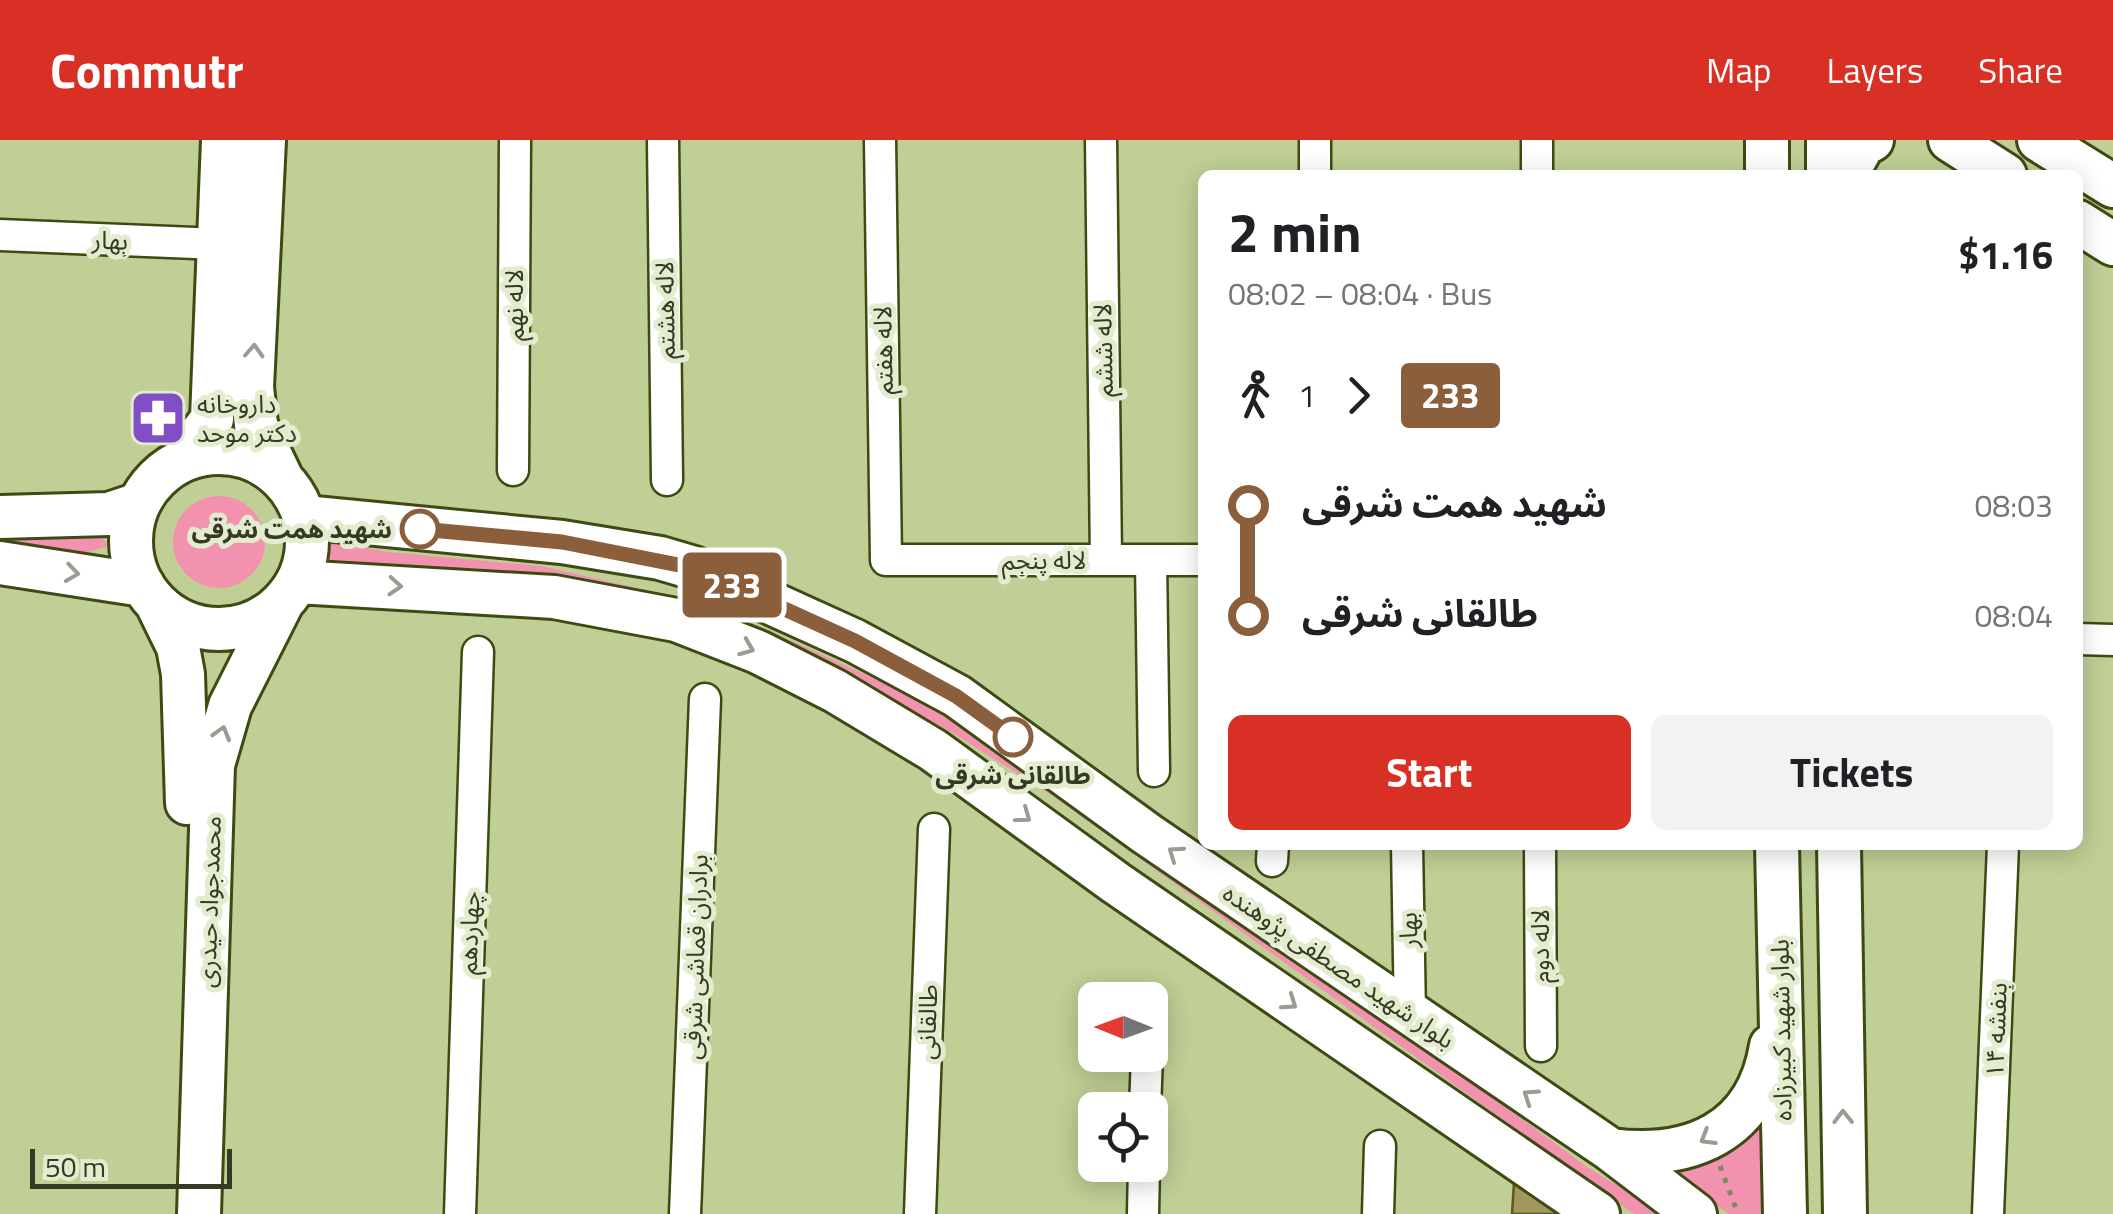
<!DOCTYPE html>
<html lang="en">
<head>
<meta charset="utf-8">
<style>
	:root { --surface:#fff; --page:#f2f2f2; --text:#202124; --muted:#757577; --accent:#d93025 }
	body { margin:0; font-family:"Titillium Web","Noto Sans Arabic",sans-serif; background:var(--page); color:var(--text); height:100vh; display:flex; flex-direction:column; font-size:38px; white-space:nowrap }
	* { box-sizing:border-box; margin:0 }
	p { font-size:32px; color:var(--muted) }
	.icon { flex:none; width:55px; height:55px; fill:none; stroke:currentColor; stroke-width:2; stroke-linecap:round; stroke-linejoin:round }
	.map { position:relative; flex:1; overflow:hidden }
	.details { position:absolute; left:1198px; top:30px; width:885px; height:680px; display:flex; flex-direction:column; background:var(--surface); border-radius:15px; box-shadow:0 5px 25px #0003 }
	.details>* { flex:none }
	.badge { padding:0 20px; border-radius:8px; font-size:35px; line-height:65px }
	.needle { width:65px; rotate:271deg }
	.buttons { position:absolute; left:1078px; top:842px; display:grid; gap:20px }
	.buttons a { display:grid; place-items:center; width:90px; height:90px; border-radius:15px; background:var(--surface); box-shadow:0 5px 25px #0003; font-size:50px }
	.scale { position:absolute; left:30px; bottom:25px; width:202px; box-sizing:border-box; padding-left:10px; border:5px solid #343a23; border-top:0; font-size:28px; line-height:35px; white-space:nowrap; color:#343a23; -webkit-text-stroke:8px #e3eccf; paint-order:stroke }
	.map>.badge { position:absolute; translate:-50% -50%; box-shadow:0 0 0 5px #fff }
	.legs { display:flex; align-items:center; gap:15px; height:110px; padding:0 30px; font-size:32px }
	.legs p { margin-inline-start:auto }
	.headline { display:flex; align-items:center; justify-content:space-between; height:170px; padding:0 30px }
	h1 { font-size:55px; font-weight:700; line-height:75px }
	.button { display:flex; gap:20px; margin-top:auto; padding:20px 30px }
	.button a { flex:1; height:115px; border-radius:15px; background:var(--accent); color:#fff; font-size:40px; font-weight:700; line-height:115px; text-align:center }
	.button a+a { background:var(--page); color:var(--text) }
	ul { padding:0 30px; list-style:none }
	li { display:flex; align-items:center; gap:35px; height:110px; font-size:38px }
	li i { display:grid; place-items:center; width:15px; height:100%; margin:0 12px; background:currentColor }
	li i::after { content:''; width:25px; height:25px; margin:-12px; border:8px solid; border-radius:50%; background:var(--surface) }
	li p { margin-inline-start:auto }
	li:first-child i { background:linear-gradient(#0000 50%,currentColor 0) }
	li:last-child i { background:linear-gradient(currentColor 50%,#0000 0) }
	header { display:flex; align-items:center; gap:60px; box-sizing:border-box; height:140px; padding:0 50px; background:var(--accent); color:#fff }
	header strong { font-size:48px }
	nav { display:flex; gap:55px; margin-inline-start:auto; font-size:35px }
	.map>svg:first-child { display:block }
</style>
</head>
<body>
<header>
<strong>Commutr</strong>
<nav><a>Map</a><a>Layers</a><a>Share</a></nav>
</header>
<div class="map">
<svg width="2113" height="1074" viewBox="0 0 2113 1074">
	<rect width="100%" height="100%" fill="#bfcf95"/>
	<path fill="#f292af" d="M173 402a46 46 0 1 1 92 0a46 46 0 1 1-92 0Z
		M0,388L100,395L109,406L77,415L0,410Z
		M330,401L388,412L541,426L663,454L746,480L899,550L952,577L1235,769L1590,1029L1665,1074H1634L1053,656L948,590L796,509L328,427L324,407Z
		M1761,970L1763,1074H1729L1662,1027Z"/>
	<path fill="#a1985e" stroke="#61581d" stroke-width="2.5" d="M1514,1043L1560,1074H1512Z"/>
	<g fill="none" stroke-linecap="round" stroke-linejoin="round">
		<g stroke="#3e4a12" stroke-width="35">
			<path id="street" d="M663,0L667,340
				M880,0L886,420H1202
				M1101,0L1106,420
				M1315,0V35
				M1537,0V35
				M0,95L219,104
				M513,330L515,0
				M1151,420L1154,631
				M2078,499L2113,500
				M1407,705L1410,876
				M1540,705L1541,906
				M1272,721L1273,705
				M1145,970L1147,915
				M460,1074L478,512
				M685,1074L705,559
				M920,1074L934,689
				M1143,1074L1144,1025
				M1378,1074L1380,1006
				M1988,1074L2003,705"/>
		</g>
		<g stroke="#3e4a12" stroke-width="48">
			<path id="secondary" d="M264,0L252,247L256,285L281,337
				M1767,0V35
				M1950,0L2005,35
				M2039,0L2113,46
				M1828,35V0
				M1846,35L1863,5L1872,0
				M2078,82L2113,104
				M131 401a88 88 0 1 1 176 0a88 88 0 1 1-176 0Z
				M182,320L212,279L223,0
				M0,377L109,374L139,364
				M304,377L562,402L660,418L694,428L855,501L957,556L1147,694L1611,1010L1695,1074
				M0,423L143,445
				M297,442L554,457L676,480L758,512L835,551L933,610L1116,743L1598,1074
				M157,464L178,507L183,534L187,663
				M1777,705L1785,1074
				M1839,705L1845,1074
				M1611,1010C1690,1020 1757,993 1771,906
				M199,1074L213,625L230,566L281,465"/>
		</g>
		<path stroke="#7e895f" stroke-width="5" stroke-dasharray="5 8" stroke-linecap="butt" d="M1720,1026L1738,1074"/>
		<use href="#street" stroke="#fff" stroke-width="30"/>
		<use href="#secondary" stroke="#fff" stroke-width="42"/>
	</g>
	<defs><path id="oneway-chevron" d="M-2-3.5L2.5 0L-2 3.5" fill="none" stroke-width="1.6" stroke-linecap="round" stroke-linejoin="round" transform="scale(2.5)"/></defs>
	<g stroke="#9a9c91">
		<use href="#oneway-chevron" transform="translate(254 211) rotate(-87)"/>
		<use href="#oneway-chevron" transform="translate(72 433) rotate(8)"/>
		<use href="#oneway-chevron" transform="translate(395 446) rotate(4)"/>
		<use href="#oneway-chevron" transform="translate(747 508) rotate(22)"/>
		<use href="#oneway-chevron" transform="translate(222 593) rotate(-74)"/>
		<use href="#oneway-chevron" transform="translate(1024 676) rotate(36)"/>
		<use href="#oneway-chevron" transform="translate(1175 713) rotate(-145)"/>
		<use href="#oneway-chevron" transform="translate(1290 863) rotate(35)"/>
		<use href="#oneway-chevron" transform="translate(1530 956) rotate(-146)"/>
		<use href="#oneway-chevron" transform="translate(1843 977) rotate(-91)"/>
		<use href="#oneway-chevron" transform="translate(1707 998) rotate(149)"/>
	</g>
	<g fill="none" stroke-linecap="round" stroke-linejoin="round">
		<g stroke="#fff" stroke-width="22">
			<path id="line-1" d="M420,389L562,402L694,428L855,501L956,556L1013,597"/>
		</g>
		<use href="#line-1" stroke="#8b5e3c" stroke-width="15"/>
	</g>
	<defs>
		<g id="pharmacy-square" transform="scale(2.875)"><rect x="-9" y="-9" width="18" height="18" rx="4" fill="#824ec6" stroke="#e3eccf"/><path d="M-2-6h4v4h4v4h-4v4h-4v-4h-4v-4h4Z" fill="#fff"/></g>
	</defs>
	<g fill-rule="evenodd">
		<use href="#pharmacy-square" x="158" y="278"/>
	</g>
	<g fill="#fff" stroke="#8b5e3c" stroke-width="5">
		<circle cx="420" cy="389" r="18"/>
		<circle cx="1013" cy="597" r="18"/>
	</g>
	<g text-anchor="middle" stroke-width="10" stroke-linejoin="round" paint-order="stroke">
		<g font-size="25" fill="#343a23" stroke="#e3eccf">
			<text transform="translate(110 100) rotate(2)" y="9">بهار</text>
			<text transform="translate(514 165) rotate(-90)" y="9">لاله نهم</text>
			<text transform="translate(665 170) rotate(-91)" y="9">لاله هشتم</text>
			<text transform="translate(883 210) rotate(-91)" y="9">لاله هفتم</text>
			<text transform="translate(1103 210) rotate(-91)" y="9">لاله ششم</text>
			<text x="1044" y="429">لاله پنجم</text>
			<text transform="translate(209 762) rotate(-88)" y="9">محمدجواد حیدری</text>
			<text transform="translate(1408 790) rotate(-91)" y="9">بهار</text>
			<text transform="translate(469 793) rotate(-88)" y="9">چهاردهم</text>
			<text transform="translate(1540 806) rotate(-90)" y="9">لاله دوم</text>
			<text transform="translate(695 817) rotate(-88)" y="9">برادران قماشی شرقی</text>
			<text transform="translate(1339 826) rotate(34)" y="9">بلوار شهید مصطفی پژوهنده</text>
			<text transform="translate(927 882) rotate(-88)" y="9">طالقانی</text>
			<text transform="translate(1781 890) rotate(-91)" y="9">بلوار شهید کبیرزاده</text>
			<text transform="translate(1996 890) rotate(-88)" y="9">بنفشه ۱۴</text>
		</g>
		<g font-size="25" fill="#343a23" stroke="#e3eccf" text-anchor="start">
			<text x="197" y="273">داروخانه<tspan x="197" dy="29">دکتر موحد</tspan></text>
		</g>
		<g font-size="25" font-weight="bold" fill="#343a23" stroke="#e3eccf" text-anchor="end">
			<text x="392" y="398">شهید همت شرقی</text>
			<text x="1013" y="644" text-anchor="middle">طالقانی شرقی</text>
		</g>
	</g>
</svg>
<div class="buttons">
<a><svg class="needle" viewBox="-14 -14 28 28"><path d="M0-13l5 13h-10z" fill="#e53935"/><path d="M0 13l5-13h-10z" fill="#757577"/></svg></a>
<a><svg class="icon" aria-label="locate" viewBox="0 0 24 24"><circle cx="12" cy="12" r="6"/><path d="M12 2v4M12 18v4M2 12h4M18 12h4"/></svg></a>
</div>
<div class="scale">50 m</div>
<b class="badge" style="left:732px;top:445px;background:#8b5e3c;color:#fff">233</b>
<section class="details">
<div class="headline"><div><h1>2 min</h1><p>08:02 – 08:04 · Bus</p></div><b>$1.16</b></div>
<div class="legs"><svg class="icon" aria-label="walk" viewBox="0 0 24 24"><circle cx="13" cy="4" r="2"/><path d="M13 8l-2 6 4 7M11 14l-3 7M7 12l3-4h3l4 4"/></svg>1<svg class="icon" aria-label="forward" viewBox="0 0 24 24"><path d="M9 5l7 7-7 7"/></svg><b class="badge" style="background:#8b5e3c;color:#fff">233</b></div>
<ul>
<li><i style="color:#8b5e3c"></i><b>شهید همت شرقی</b><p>08:03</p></li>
<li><i style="color:#8b5e3c"></i><b>طالقانی شرقی</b><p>08:04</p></li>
</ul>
<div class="button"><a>Start</a><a>Tickets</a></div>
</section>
</div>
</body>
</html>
